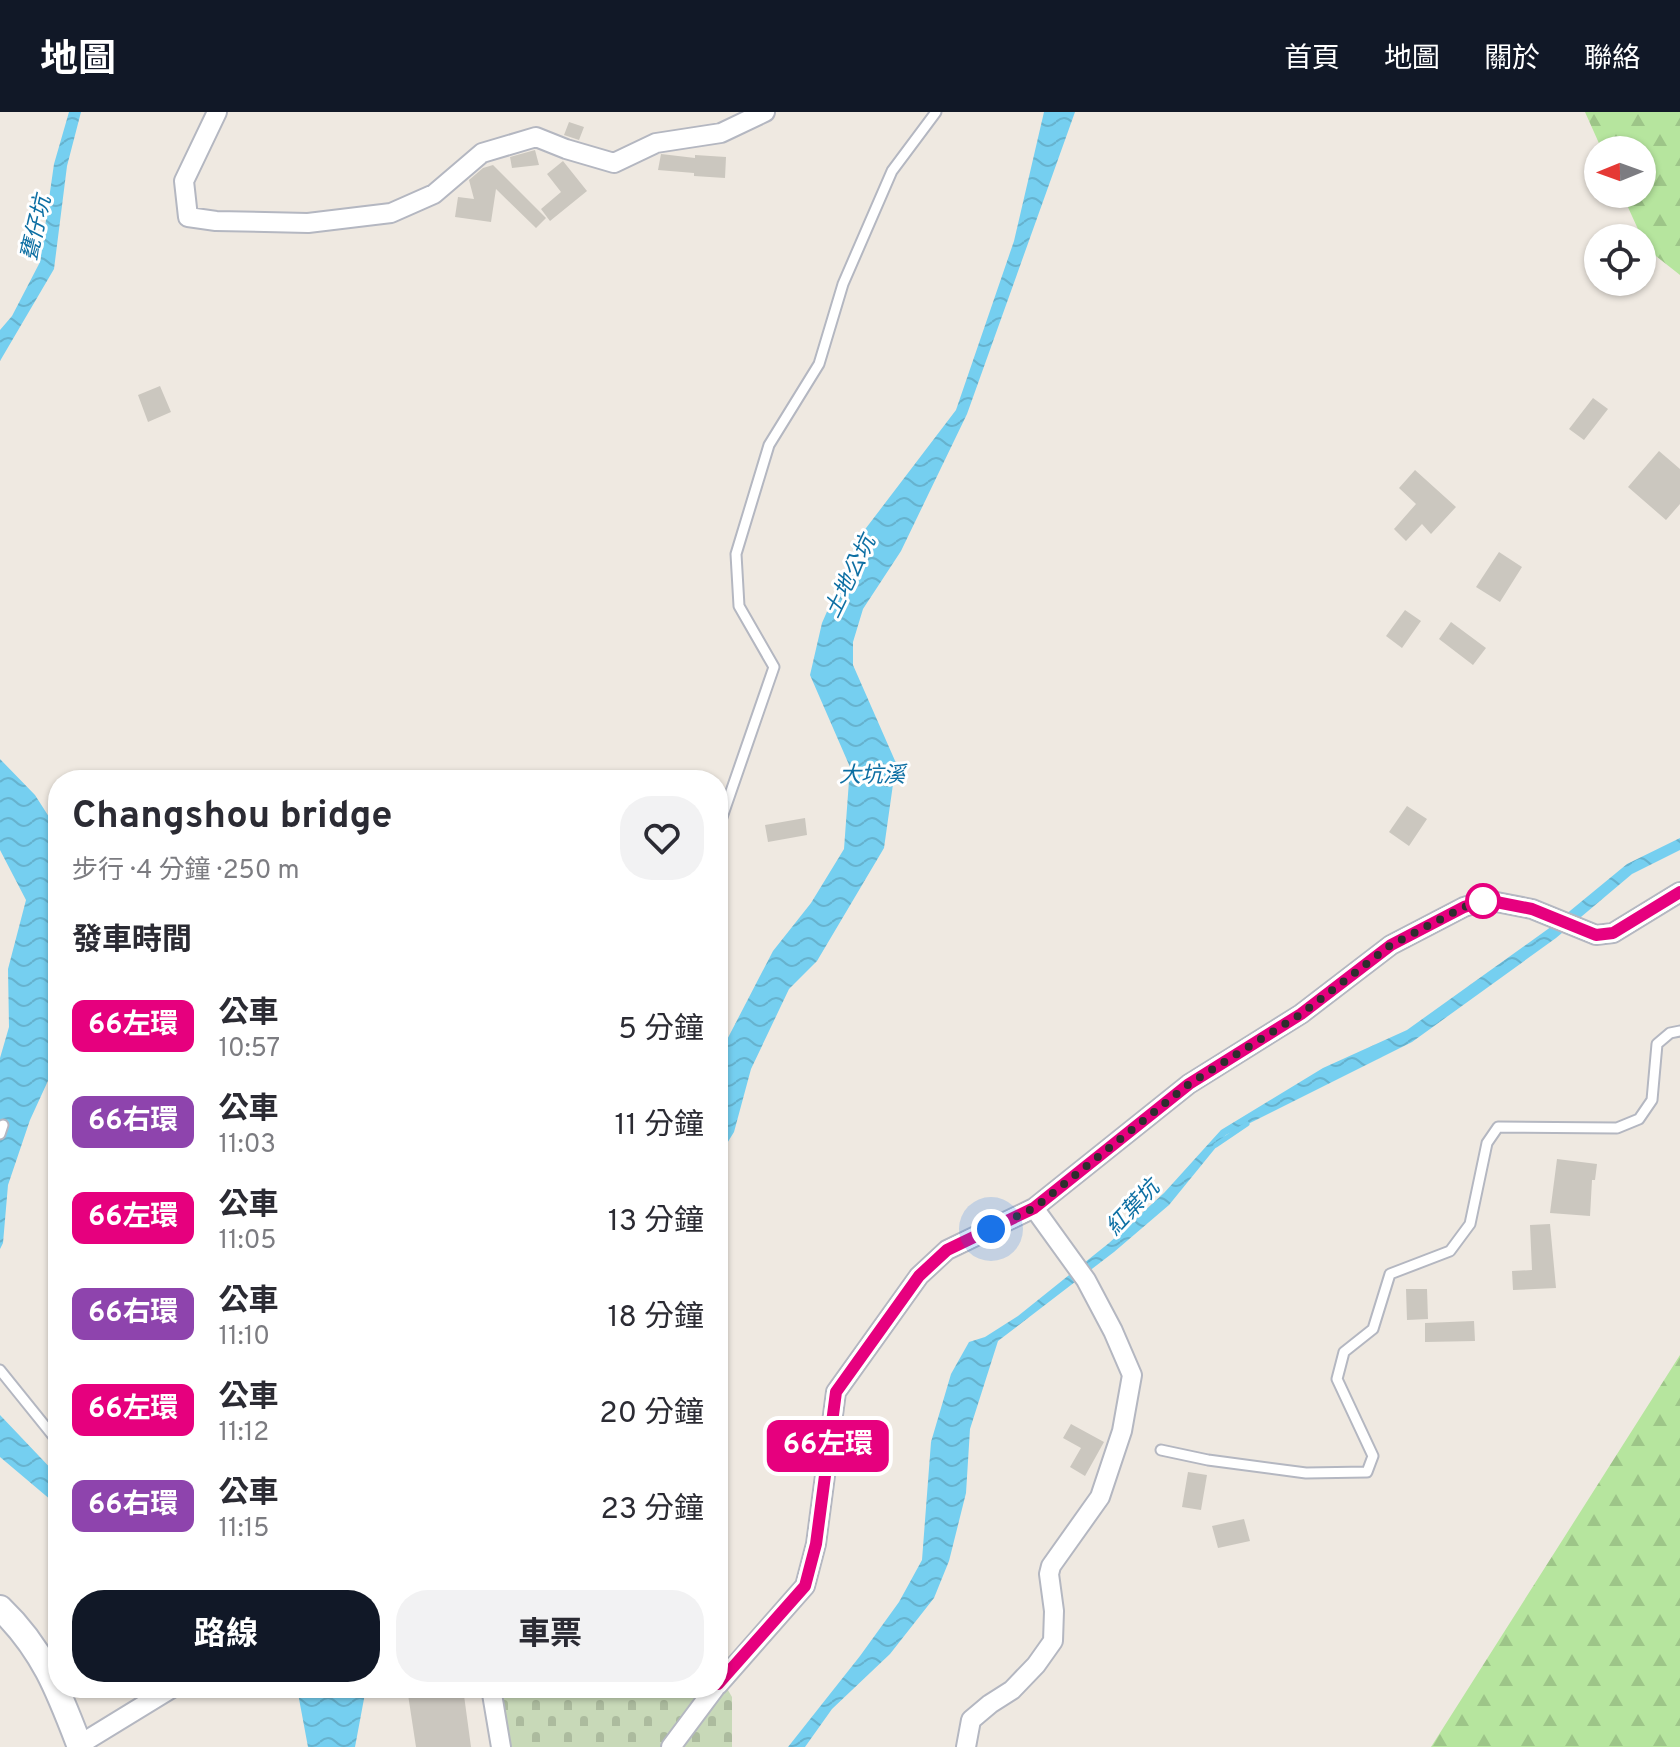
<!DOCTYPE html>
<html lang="zh-TW">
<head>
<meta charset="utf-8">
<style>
	:root { --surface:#fff; --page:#f2f2f3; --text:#2b2b33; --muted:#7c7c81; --accent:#111827 }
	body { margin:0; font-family:Overpass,"Noto Sans TC",sans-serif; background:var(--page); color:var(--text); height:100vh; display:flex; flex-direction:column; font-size:30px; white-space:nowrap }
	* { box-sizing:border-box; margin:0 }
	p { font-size:26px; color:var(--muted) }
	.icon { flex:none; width:44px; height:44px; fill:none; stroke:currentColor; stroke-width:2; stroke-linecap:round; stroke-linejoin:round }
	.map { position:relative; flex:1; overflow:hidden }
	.drawer { position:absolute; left:48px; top:658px; width:680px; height:928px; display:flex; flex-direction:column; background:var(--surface); border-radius:32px; box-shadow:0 2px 6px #0004 }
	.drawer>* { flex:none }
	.badge { padding:0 16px; border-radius:12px; font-size:28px; line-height:52px }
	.needle { width:52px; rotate:269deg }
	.buttons { position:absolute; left:1584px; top:24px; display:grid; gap:16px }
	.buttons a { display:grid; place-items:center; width:72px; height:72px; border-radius:50%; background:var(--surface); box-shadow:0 2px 6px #0004; font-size:40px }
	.you { position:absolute; width:40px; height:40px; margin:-20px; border:6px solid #fff; border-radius:50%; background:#1a73e8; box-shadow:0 0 0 12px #1a73e833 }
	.map>.badge { position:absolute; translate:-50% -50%; box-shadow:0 0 0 4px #fff }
	h2 { padding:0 24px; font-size:30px; line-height:72px }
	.round { display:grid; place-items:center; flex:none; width:84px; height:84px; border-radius:32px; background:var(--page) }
	.head { display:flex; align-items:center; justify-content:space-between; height:136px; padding:0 24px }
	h1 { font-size:38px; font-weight:700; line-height:60px }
	.action { display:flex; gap:16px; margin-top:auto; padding:16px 24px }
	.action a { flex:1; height:92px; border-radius:32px; background:var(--accent); color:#fff; font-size:32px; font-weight:700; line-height:92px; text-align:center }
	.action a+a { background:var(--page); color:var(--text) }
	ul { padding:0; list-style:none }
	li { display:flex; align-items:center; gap:24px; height:96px; padding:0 24px }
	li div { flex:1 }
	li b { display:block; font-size:30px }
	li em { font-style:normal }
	li .badge { min-width:88px; font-weight:700; text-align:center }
	header { display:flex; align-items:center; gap:48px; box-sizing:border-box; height:112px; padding:0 40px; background:var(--accent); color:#fff }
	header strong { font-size:38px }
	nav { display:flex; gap:44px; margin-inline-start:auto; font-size:28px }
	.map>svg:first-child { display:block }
</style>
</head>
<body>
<header>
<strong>地圖</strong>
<nav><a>首頁</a><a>地圖</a><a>關於</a><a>聯絡</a></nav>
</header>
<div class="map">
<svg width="1680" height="1635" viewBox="0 0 1680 1635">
	<defs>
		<pattern id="forest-firs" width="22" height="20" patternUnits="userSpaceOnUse" patternTransform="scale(2)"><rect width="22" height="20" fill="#b6e59e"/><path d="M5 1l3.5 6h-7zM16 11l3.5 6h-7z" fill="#9dc588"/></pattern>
		<pattern id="cemetery-stones" width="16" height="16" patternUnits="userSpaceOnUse" patternTransform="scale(2)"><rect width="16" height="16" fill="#c8d9b8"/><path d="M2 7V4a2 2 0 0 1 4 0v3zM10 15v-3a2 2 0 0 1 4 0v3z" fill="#acbb9e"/></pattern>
		<pattern id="water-waves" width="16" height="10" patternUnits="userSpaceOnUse" patternTransform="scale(2)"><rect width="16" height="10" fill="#75cff0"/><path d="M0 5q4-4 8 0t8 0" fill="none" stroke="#66b2ce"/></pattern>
	</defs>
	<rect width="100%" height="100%" fill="#efe9e1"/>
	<path fill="url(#forest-firs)" d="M1585,0H1680V163L1647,137L1622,82H1642V38H1602Z
		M1680,1243V1635H1431Z"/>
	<path fill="url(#cemetery-stones)" d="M718,1561L732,1585V1635H507L496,1576H718Z"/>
	<path fill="url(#water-waves)" d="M69,0H81L67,54L54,157L0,249V218L12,204L40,150L54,52Z
		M1044,0H1075L967,302L901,439L863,497L853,530V553L896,651L884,736L817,849L789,877L751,957L734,1020L718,1046V945L773,839L811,791L844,737L850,655L810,563L822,511L860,424L956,298L1014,129Z
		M0,647L35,683L58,719V947L30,1008L8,1073L3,1131L0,1137V946L9,915L8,857L26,788L0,738Z
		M1680,726V738L1632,762L1556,826L1412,930L1226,1023L1169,1093L1114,1140L998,1229L970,1317L966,1381L949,1449L934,1486L890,1542L832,1597L805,1635H788L860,1544L899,1490L922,1448L931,1330L951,1262L969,1230L985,1225L1018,1204L1109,1131L1164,1081L1221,1018L1323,956L1407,918L1548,817L1627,752Z
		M0,1303L58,1364V1394L0,1345Z
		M297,1576H366L355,1635H308Z"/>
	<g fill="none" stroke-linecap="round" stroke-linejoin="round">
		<path stroke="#75cff0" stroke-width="5" d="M1216,1033L1247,1012"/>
	</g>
	<path fill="#cbc7bf" d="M569,10L584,15L579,28L564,23Z
		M535,38L539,53L512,56L510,45Z
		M661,42L695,46V43L726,45L725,66L694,64V61L658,58Z
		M563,49L587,79L550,109L541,97L561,80L547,62Z
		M493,53L546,106L536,116L496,77L491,110L455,105L458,85L474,87L469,68L483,56Z
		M160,274L171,300L148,310L138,283Z
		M1593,286L1608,297L1584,328L1569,317Z
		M1659,339L1680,357V392L1666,408L1628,375Z
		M1415,358L1456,395L1431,422L1422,412L1406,429L1394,417L1416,392L1399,376Z
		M1499,440L1522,455L1500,490L1476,475Z
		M1405,498L1421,509L1402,536L1386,524Z
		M1451,510L1486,536L1473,553L1439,527Z
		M1407,694L1427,707L1409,734L1389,720Z
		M805,706L807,723L768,730L765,713Z
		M1557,1047L1597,1052L1595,1068H1592L1590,1104L1550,1101Z
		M1550,1112L1556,1176L1513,1178L1512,1159L1532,1158L1530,1113Z
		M1406,1177H1427L1428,1207L1407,1208Z
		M1474,1209L1475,1229L1425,1230V1211Z
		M1071,1312L1104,1330L1085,1364L1070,1355L1081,1336L1063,1326Z
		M1188,1360L1207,1363L1201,1398L1182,1395Z
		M1244,1407L1250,1429L1218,1436L1212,1414Z
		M407,1576H450L451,1578L463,1576L471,1635H416Z"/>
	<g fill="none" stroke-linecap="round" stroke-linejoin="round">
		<g stroke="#b4b7c1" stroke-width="13">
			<path id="lane" d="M718,717L774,555L739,494L736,442L769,333L819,252L843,172L892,59L936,0
				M0,1022L3,1013
				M0,1258L58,1330
				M1161,1338L1208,1348L1306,1361L1367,1360L1373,1344L1337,1267L1344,1240L1373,1217L1390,1162L1450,1139L1470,1112L1487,1031L1498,1015L1617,1016L1639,1007L1652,988L1657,932L1670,921L1680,919"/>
		</g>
		<g stroke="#b4b7c1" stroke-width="22">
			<path id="street" d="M217,0L184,69L188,105L216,109L308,111L391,101L434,82L482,41L536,25L566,37L614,51L656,31L721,21L765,0
				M718,1573L805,1474L816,1432L836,1280L919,1164L947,1138L1034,1096L1189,972L1301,902L1391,833L1464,795L1486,788L1532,797L1596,823L1613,821L1680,780
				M491,1576L501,1635
				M79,1633L172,1576
				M671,1635L715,1576
				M966,1635L971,1608L990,1592L1012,1578L1036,1553L1053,1529L1054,1499L1049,1462L1051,1454L1100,1385L1122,1319L1132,1263L1113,1219L1086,1168L1034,1096"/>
		</g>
		<g stroke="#b4b7c1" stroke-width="28">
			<path id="secondary" d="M0,1496C43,1537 59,1580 80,1635"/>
		</g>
		<use href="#lane" stroke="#fff" stroke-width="9"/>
		<use href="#street" stroke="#fff" stroke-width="18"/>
		<use href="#secondary" stroke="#fff" stroke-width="24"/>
	</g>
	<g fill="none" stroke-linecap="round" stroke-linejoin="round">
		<g stroke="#fff" stroke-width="18">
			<path id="line" d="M718,1572L805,1474L816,1432L836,1280L919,1164L947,1138L1034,1096L1189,972L1301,902L1391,833L1464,795L1486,788L1532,797L1596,823L1613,821L1680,780"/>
		</g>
		<use href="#line" stroke="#e6007e" stroke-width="12"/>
		<path stroke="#2e2e2e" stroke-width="8" stroke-dasharray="0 14.4" d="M991,1117L1034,1096L1189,972L1301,902L1391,833L1464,795L1486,788L1483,789"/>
	</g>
	<circle fill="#fff" stroke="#e6007e" stroke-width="4" cx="1483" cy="789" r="16"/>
	<g text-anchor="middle" stroke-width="6" stroke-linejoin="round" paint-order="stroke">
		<g font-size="22" font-style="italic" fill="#0d6fa3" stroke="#fff">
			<text transform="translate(35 116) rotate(-77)" y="8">甕仔坑</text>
			<text transform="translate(849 464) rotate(-64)" y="8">土地公坑</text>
			<text x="872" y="670">大坑溪</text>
			<text transform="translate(1132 1095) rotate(-47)" y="8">紅葉坑</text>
		</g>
	</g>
</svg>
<div class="buttons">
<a><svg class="needle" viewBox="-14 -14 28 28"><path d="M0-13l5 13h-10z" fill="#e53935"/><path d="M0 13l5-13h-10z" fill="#7c7c81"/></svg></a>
<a><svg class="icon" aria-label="locate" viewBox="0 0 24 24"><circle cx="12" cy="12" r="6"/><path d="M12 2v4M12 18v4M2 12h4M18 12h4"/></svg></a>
</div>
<div class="you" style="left:991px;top:1117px"></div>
<b class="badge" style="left:828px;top:1334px;background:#e6007e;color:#fff">66左環</b>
<section class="drawer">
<div class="head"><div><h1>Changshou bridge</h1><p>步行 · 4 分鐘 · 250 m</p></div><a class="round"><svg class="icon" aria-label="heart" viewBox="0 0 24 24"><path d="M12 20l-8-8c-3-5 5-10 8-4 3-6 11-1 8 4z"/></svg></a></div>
<h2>發車時間</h2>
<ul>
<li><span class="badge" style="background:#e6007e;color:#fff">66左環</span><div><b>公車</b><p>10:57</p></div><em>5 分鐘</em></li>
<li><span class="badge" style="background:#8e44ad;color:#fff">66右環</span><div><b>公車</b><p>11:03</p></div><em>11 分鐘</em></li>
<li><span class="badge" style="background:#e6007e;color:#fff">66左環</span><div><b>公車</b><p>11:05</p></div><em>13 分鐘</em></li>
<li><span class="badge" style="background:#8e44ad;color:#fff">66右環</span><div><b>公車</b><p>11:10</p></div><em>18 分鐘</em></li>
<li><span class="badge" style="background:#e6007e;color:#fff">66左環</span><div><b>公車</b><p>11:12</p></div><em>20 分鐘</em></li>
<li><span class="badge" style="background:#8e44ad;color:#fff">66右環</span><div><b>公車</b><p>11:15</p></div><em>23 分鐘</em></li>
</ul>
<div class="action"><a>路線</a><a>車票</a></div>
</section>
</div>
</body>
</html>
